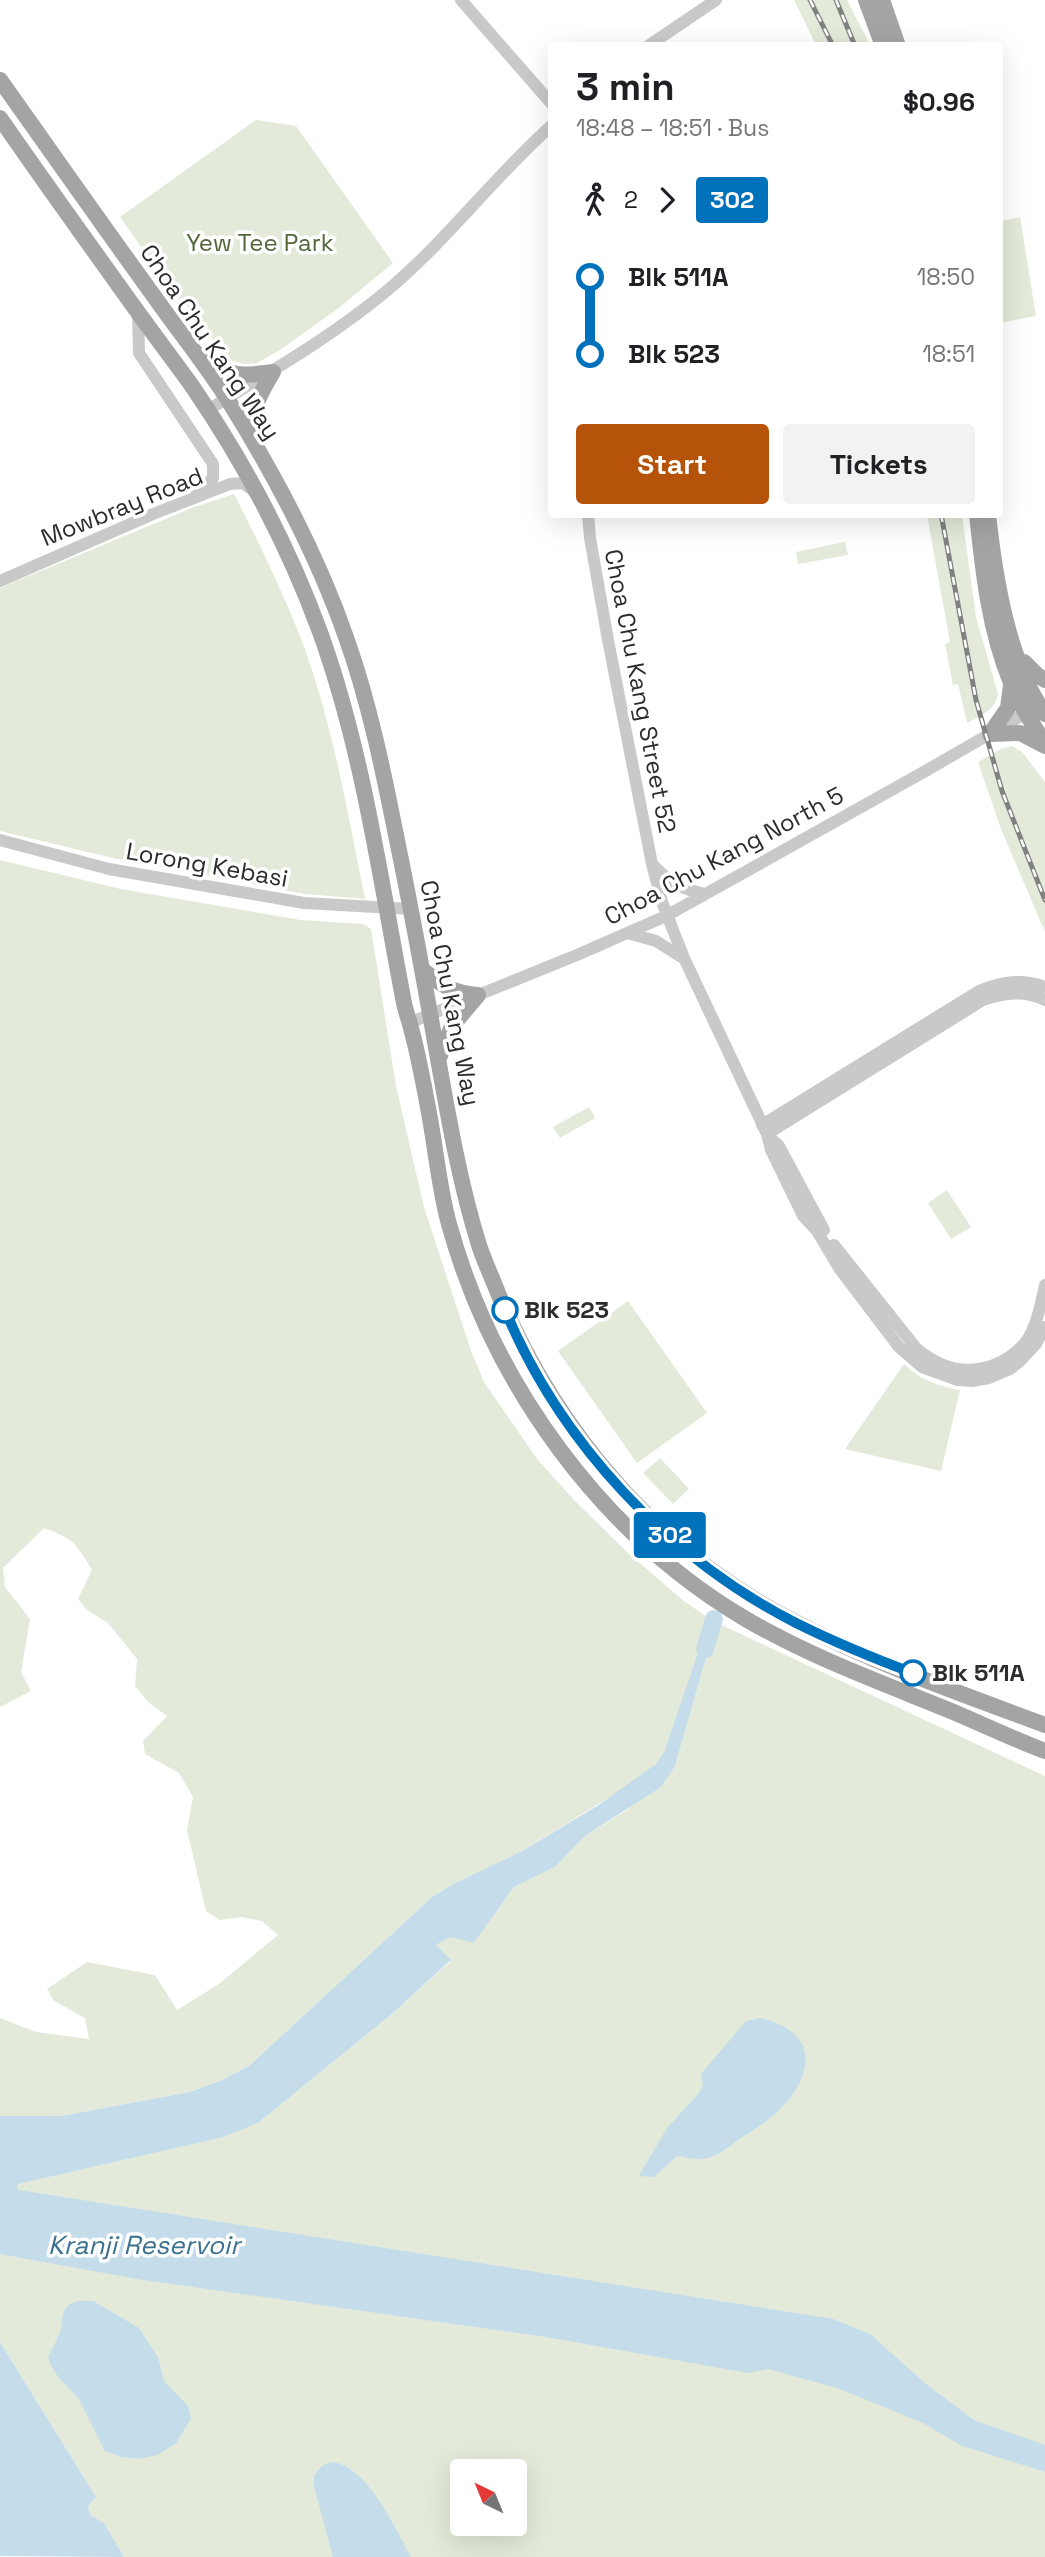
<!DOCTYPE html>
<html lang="en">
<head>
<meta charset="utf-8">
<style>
	:root { --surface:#fff; --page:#f2f2f2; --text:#202124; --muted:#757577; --accent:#b45309 }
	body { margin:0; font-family:"Space Grotesk",sans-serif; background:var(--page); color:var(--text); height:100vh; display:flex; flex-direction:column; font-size:26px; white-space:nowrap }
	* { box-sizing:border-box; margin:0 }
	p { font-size:23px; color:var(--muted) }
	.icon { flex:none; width:38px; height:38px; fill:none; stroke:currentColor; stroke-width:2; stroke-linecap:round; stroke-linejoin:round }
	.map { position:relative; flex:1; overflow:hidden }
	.drawer { position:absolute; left:548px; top:42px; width:455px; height:476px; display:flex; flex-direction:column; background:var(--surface); border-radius:7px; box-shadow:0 7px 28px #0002 }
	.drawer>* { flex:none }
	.badge { padding:0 14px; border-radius:5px; font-size:24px; line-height:46px }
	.needle { width:46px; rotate:317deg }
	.fabs { position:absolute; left:450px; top:2459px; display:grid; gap:14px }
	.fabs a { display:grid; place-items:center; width:77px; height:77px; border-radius:7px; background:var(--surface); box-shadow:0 7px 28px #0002; font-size:35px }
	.map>.badge { position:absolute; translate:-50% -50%; box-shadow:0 0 0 4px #fff }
	.legs { display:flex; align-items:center; gap:10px; height:77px; padding:0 28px; font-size:23px }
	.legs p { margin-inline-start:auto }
	.headline { display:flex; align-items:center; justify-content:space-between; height:119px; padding:0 28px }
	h1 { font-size:38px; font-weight:700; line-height:52px }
	.action { display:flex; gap:14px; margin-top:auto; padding:14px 28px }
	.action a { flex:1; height:80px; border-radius:7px; background:var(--accent); color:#fff; font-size:28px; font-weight:700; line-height:80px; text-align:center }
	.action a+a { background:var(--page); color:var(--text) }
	ul { padding:0 28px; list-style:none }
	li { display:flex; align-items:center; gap:24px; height:77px; font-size:26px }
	li i { display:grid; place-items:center; width:10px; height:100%; margin:0 9px; background:currentColor }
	li i::after { content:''; width:18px; height:18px; margin:-9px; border:5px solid; border-radius:50%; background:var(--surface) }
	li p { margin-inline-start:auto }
	li:first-child i { background:linear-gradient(#0000 50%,currentColor 0) }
	li:last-child i { background:linear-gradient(currentColor 50%,#0000 0) }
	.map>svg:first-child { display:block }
</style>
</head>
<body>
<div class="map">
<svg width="1045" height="2557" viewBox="0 0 1045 2557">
	<rect width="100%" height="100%" fill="#fff"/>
	<path fill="#e3ead9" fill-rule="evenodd" d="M794,0H847L870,45H816Z
		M256,120L296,126L393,263L340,307L283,348L257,363L244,364L233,361L220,350L197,317L175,294L120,217Z
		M1020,217L1036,316L999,323V221Z
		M234,494C259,543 283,592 303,644C333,726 348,814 365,899L305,894L113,858L0,831V588L194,507Z
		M927,515H962L976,617L998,694C996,710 980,716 967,723L958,684L953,685L945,644L950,642Z
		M845,542L848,555L798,564L796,552Z
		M1012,746L1022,752L1045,782V932L1001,829L978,762L1001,749Z
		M0,860L121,889L301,920L363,924L371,929L396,1086L424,1207L470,1348L484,1382L537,1459L575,1501L628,1553L684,1601L713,1621L1045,1776V2557H124L104,2524L90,2515L88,2506L96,2497L0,2342V2199L17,2184L224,2137L258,2123L393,2013L451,1961L436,1945L450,1936L474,1943L514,1887L555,1867L585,1836L627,1810L675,1766L714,1630L677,1715L664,1752L656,1764L626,1787L522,1851L453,1884L432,1897L250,2065L222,2080L190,2092L61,2116H0V2018L36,2032L89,2039L85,2018L54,2001L47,1989L87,1962L155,1975L177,2010L219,1984L278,1935L262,1921L241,1917L220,1920L206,1911L187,1830L193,1797L179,1773L145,1754L143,1741L167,1716L149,1703L135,1686L137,1659L108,1623L87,1610L78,1599L92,1570C76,1543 74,1539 44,1528L3,1568L5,1587L30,1619L21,1672L31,1691L0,1707ZM462,2471H514V2524H462Z
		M589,1107L595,1118L560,1138L553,1127Z
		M947,1190L971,1227L951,1239L928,1203Z
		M628,1301L707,1413L637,1463L558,1351Z
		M904,1364C920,1380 938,1386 960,1390L941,1471L845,1449Z
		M660,1458L689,1489L673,1504L643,1473Z"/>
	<path fill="#c5ddeb" d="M707,1627L714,1630L675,1766L661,1787L585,1836L555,1867L514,1887L474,1943L450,1937L436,1945L451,1960L393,2013L258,2123L224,2137L18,2184L17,2187L19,2190L833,2319L870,2334L926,2384L974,2420L1045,2445V2472L960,2445L923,2423L840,2389L768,2369L748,2373L546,2337L137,2279L0,2254V2116H61L190,2092L222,2080L250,2065L432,1897L453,1884L522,1851L597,1806L656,1764L664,1752Z
		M761,2018C802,2028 819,2054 794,2092C782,2112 760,2126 741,2138C731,2145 717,2157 704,2159C696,2160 685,2157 677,2156L654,2177L639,2176L667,2128L699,2093L703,2085L701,2074L746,2021Z
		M77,2301H93L139,2328L158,2357L164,2381L188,2406L191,2419L176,2443L158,2455L138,2459L121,2457L105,2451L79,2399L59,2378L51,2366L48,2357C52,2348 58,2339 61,2329C64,2315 60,2307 77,2301Z
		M0,2342L96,2497L88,2506L90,2515L104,2523L124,2557L0,2556Z
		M333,2462C369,2468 394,2527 411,2557H333L314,2486V2475L323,2465Z"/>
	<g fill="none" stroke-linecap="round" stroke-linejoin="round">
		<path stroke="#c5ddeb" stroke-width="18" d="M705,1649L714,1619"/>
		<path stroke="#c9c9c9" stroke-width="12" d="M461,0L551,103
			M648,46L716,0
			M138,313L139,353L213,464V478L196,495
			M208,410C270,372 333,336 389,289C448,239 494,177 551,126
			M588,514L590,538L608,640L652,864L662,902L684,958L767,1134L771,1150L803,1216L817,1231L839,1268L899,1347L922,1367L958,1380L972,1381L989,1378L1010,1369L1020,1361L1036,1344L1045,1327
			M0,581L153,514L230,484L243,483L255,492
			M0,840L109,869L304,903L411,909
			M652,864C671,884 679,888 705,894
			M627,933L656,941L683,958
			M409,1023L577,955L666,916L922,773L1033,709
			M762,1125L979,991C1001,982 1022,978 1045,987
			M767,1134L983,1000C1005,993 1024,990 1045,1000
			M767,1135L779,1146L824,1230
			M834,1245L916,1348C942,1370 970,1377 1001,1362C1012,1356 1022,1349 1029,1337C1038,1321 1041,1303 1045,1285"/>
		<path stroke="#a4a4a4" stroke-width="16" d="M866,0L883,46
			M882,0L898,46
			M0,80C52,153 103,226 156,299C180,333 206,365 228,400C275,475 318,556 347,640C371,708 385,780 399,850C413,918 425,985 437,1053C448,1115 460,1185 479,1245C484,1261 492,1277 498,1293C557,1434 659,1553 797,1623C876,1664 962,1694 1045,1725
			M0,118C45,183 91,247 137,311C155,336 174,361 192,386C244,462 288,545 320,632C363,751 380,878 404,1003C406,1013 410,1022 412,1032C419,1058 424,1086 429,1113C436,1150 439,1188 449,1224C493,1384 601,1533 744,1618C810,1657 880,1682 951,1711C982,1724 1013,1739 1045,1751
			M203,355C231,377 238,377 273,372
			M251,438C250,413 260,393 273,372
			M977,514C983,572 989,629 1011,683C1019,705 1033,724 1045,744
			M988,514C995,578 1008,661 1045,714
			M1024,662L1037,675L1045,680
			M990,734L1020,733L1045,746
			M990,734L1008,708L1011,685
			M424,971C444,986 452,993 478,995
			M439,1058L452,1026L478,995"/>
		<g stroke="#818181" stroke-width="5">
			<path id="rail" d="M810,0L833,46
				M836,0L855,46
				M941,514L976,700L1002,791L1045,900"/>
		</g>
		<use href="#rail" stroke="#fff" stroke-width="2.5" stroke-dasharray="8" stroke-linecap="butt"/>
	</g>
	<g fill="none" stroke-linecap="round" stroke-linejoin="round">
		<g stroke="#fff" stroke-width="16">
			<path id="line-1" d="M505,1310C560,1442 668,1558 796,1623C834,1642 873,1658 913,1673"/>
		</g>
		<use href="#line-1" stroke="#0072bc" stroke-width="10"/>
	</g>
	<g fill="#fff" stroke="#0072bc" stroke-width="3.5">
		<circle cx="505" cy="1310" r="12"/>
		<circle cx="913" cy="1673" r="12"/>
	</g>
	<g text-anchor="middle" stroke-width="7" stroke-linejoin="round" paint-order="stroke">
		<g font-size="24" fill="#51673a" stroke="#fff">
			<text x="260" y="251">Yew Tee Park</text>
		</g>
		<g font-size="24" fill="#2c2c2c" stroke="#fff">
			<text transform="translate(210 342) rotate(56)" y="8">Choa Chu Kang Way</text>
			<text transform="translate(122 507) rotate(-22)" y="8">Mowbray Road</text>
			<text transform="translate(640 691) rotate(79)" y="8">Choa Chu Kang Street 52</text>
			<text transform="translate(724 856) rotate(-28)" y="8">Choa Chu Kang North 5</text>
			<text transform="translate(207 865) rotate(10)" y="8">Lorong Kebasi</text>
			<text transform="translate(450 993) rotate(79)" y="8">Choa Chu Kang Way</text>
		</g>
		<g font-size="24" font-weight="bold" fill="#2c2c2c" stroke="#fff" text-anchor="start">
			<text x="524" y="1318">Blk 523</text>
			<text x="932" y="1681">Blk 511A</text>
		</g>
		<g font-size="26" font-style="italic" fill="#3b718e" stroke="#fff">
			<text x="144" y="2254">Kranji Reservoir</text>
		</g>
	</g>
</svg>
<div class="fabs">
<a><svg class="needle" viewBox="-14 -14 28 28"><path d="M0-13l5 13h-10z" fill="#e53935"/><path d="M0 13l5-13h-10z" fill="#757577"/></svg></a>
</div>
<b class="badge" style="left:670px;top:1535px;background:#0072bc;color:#fff">302</b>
<section class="drawer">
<div class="headline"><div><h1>3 min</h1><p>18:48 – 18:51 · Bus</p></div><b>$0.96</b></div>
<div class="legs"><svg class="icon" aria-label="walk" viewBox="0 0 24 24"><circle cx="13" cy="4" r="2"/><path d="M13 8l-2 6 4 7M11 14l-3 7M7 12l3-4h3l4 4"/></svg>2<svg class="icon" aria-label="forward" viewBox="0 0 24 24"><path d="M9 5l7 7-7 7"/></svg><b class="badge" style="background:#0072bc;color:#fff">302</b></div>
<ul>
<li><i style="color:#0072bc"></i><b>Blk 511A</b><p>18:50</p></li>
<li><i style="color:#0072bc"></i><b>Blk 523</b><p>18:51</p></li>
</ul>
<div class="action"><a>Start</a><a>Tickets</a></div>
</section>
</div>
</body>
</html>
